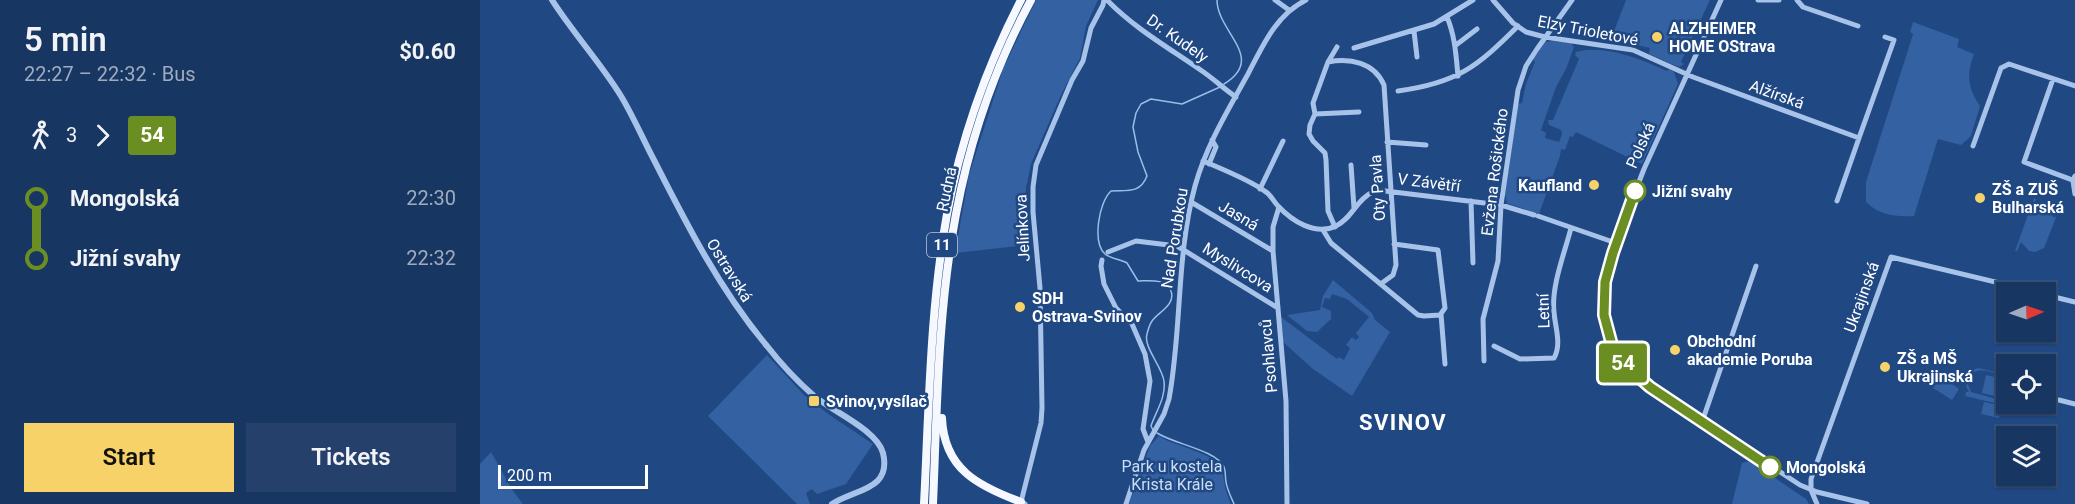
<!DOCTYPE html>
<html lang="en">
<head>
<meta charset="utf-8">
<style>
	:root { --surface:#183662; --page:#25416b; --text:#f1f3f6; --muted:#9fabbe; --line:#365077; --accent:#f6d268 }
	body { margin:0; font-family:Roboto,sans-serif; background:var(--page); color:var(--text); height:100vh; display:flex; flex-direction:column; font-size:22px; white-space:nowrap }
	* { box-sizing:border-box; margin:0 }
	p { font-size:20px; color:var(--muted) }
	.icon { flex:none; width:33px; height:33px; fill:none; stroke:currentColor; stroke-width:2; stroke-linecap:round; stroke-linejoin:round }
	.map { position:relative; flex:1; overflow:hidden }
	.drawer { display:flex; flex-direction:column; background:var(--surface); width:480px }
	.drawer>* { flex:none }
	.badge { padding:0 12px; border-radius:4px; font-size:21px; line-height:39px }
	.needle { width:39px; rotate:88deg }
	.fabs { position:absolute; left:1516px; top:282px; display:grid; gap:12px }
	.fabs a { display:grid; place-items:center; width:60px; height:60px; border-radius:0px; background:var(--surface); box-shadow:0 2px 4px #0004,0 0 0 2px var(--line); font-size:30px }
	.scale { position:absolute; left:18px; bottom:15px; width:150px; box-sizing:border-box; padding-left:6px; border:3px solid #fff; border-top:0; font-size:16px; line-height:21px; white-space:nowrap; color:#fff; -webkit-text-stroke:4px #204883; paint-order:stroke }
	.map>.badge { position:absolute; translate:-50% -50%; box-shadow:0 0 0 3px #fff }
	.legs { display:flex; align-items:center; gap:9px; height:66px; padding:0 24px; font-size:20px }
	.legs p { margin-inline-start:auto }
	.head { display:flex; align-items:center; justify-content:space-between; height:102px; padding:0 24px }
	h1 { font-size:33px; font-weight:600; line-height:45px }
	.cta { display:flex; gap:12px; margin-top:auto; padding:12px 24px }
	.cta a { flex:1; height:69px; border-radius:0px; background:var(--accent); color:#111; font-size:24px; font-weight:600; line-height:69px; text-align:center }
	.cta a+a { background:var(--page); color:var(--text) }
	ul { padding:0 24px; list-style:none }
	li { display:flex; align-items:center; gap:21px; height:60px; font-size:22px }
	li i { display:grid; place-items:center; width:9px; height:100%; margin:0 8px; background:currentColor }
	li i::after { content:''; width:15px; height:15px; margin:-8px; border:4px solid; border-radius:50%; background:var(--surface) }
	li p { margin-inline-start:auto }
	li:first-child i { background:linear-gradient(#0000 50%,currentColor 0) }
	li:last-child i { background:linear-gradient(currentColor 50%,#0000 0) }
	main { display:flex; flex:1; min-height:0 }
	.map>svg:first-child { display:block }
</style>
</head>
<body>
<main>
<section class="drawer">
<div class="head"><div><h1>5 min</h1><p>22:27 – 22:32 · Bus</p></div><b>$0.60</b></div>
<div class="legs"><svg class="icon" aria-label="walk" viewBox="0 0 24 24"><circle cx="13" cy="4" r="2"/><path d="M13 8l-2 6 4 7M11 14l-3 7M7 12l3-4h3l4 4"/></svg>3<svg class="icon" aria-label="forward" viewBox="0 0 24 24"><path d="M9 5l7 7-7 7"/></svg><b class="badge" style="background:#6b8e23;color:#fff">54</b></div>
<ul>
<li><i style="color:#6b8e23"></i><b>Mongolská</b><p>22:30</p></li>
<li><i style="color:#6b8e23"></i><b>Jižní svahy</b><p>22:32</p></li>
</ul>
<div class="cta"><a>Start</a><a>Tickets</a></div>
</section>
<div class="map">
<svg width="1595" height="504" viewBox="0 0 1595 504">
	<rect width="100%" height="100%" fill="#204883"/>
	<path fill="#3461a1" d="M556,0H618L606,26L600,58L581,95L551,164L546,188L545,212L548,245L475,253L489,175L523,69Z
		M1146,0H1230L1201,62L1204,64L1199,67L1196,66L1169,54L1170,48L1131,39Z
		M1433,22L1479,39L1477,47L1494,54C1486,75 1488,88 1500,106L1491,136L1481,145L1458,139L1434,216C1415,217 1399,215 1386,202V182L1427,53L1433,34L1430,32Z
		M1073,41L1091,43L1094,47L1086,69L1076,87L1061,130L1066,133L1065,138L1079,142L1082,134L1081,130L1069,125L1068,120H1073L1099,59L1095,55L1096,52C1125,44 1160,59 1187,71L1189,69L1194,72L1198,84L1162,164L1096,132L1093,137L1090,136L1085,150L1081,149L1080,156L1059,214L1027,203L1025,194L1038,104L1042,103L1046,84L1055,62L1053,59L1065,42Z
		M1554,198L1556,199L1553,209L1565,208L1572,213L1574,218L1577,215L1564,248L1555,252L1549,251L1541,242L1537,251H1535Z
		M853,280L892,313L895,320L910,332L872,396L833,369L803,342L801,317L857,359L859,357L864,360L870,348L866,345L872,337L876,340L879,337L876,333L889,317L867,299L852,294L850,299L845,298L842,307L851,311V319L837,332L827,331L807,315L840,310L843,296Z
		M287,355L325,396L351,416L393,444L366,484L337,494L332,489L326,493L330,504H317L228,416Z
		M1498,368L1527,375V377C1513,373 1493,363 1487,381L1491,392L1527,402V404H1541L1539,405L1545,406L1544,410L1485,396L1486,392H1489C1482,381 1486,372 1498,368Z
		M1506,375L1527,380V399L1502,393Z
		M1461,376L1479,389L1472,400L1453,388Z
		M1504,402L1522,406L1519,418L1501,414Z
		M679,436C693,446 735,453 741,468C743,472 743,477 744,481C745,489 748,497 751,504H649L670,446Z
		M11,452L33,491L43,504H0V464Z
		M1270,461L1326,499L1329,504H1252L1262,463Z"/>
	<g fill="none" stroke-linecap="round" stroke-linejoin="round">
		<path stroke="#9bbdea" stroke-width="1.5" d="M737,0C737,32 787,58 744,84
			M673,430L671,426C676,411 686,398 684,381C682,366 663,347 667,334C668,330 670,324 672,321C678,312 696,305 691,291C687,278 668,281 658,281L647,263C640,259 631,259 625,254C612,242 619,202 631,191C647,190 660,194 667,176L658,152L653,127L656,113L661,104L671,99L702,104L740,87
			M677,433C694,444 736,450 744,467C746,472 745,477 746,482C747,489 751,497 754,504"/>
		<path stroke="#a8c3e9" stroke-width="5" d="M627,0C654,28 689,48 722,71C734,79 744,89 756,97
			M795,0L809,10
			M1013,0L1033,23L1046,32L1065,37L1153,50L1213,77L1379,138L1414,40L1405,37
			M1241,0L1164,169L1139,233L1125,282L1123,299L1125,323L1129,338L1140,359L1163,382L1320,485L1337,492L1387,504
			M1278,0H1299
			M1317,0L1323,7L1378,26
			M967,17C975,36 976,55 978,76
			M934,31L937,57
			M976,45L997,29
			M874,48L954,24L993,0
			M848,62L857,47
			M1573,79L1544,162L1595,181
			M918,91C977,83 997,67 1038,26
			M835,114L879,112
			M907,142L946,145
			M1493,146L1521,68L1529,64L1595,86
			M723,161C742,169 770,180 786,192C791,195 794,202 798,206C812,221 835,236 856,226C873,218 876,198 897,190L1021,205L1054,215
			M729,164L736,147L732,140
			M871,165L874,208
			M1595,176L1593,181L1595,194
			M780,189L803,141
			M991,201L993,263
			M1357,201L1379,138
			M711,202L793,251
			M799,207L793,227V251L806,401L807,504
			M1058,216L1136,243
			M855,227L848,211L846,160L845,153L833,141L829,134L830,125L835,114L833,103L848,62C870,58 894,62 904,85L916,265L913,275L902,283
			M843,230L851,243L938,315L944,316L960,315L965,308L958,250L914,244
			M628,252L656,241L697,246L798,308
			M622,260L621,266L624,284L636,308L652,324L665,354L670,381L663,429L668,442
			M1566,295L1595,302
			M961,314L965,364
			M1014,346L1040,359L1074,358C1082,344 1075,327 1074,312C1071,286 1085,252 1091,228
			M1004,361L1003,319L1018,261L1021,205L1038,90L1046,66L1057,49L1092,0
			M1579,400L1595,404
			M1222,422L1276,266
			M545,504L541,502L561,423L562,408L560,288L553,212V187L556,165L592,80L603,61L611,28L623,5L624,0
			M646,504L664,450L684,414L689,399C702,329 696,256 715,186C726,146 748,110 768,74C783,45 796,15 826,0
			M1337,504L1331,490V479L1411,257L1557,292"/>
		<path stroke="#a8c3e9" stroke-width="6" d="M72,0C93,33 120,62 141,96C153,116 163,139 174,160C207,225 240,290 287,346C301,364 317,381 334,396C352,411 397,430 403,453C412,490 375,489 352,504"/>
		<path stroke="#f5f8fe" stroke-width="8" d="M462,418C464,469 498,486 541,502
			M444,504C449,407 450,309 467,214C481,139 506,68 541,0
			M453,504C457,408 458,309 476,214C490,139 515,67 551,0"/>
	</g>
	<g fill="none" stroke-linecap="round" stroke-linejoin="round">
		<g stroke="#fff" stroke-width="14">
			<path id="line-1" d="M1155,191L1133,253L1125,282L1124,315L1132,345L1143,363L1170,387L1290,467"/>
		</g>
		<use href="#line-1" stroke="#6b8e23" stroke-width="9"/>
	</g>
	<g fill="#f6d268" stroke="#204883" stroke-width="2">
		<circle cx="1177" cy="37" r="6"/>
		<circle cx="1114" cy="185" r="6"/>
		<circle cx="1500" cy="198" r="6"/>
		<circle cx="540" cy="307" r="6"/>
		<circle cx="1195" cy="350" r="6"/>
		<circle cx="1405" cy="367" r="6"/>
		<rect x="328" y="395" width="12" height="12" rx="3"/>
	</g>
	<g fill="#fff" stroke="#6b8e23" stroke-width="3">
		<circle cx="1155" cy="191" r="10"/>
		<circle cx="1290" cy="467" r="10"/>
	</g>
	<g text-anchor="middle" stroke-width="5" stroke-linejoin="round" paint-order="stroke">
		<rect fill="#204883" stroke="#bcc8da" stroke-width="1.5" x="447" y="233" width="30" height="24" rx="4.5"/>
		<g font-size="15" font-weight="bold" fill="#fff">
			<text x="462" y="250">11</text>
		</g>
		<g font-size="16" font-weight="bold" fill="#fff" stroke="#204883" text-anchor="start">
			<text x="1189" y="34">ALZHEIMER<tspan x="1189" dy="18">HOME OStrava</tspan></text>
			<text x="1102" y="191" text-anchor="end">Kaufland</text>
			<text x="1512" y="195">ZŠ a ZUŠ<tspan x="1512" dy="18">Bulharská</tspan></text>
			<text x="552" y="304">SDH<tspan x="552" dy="18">Ostrava-Svinov</tspan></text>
			<text x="1207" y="347">Obchodní<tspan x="1207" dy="18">akademie Poruba</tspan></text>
			<text x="1417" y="364">ZŠ a MŠ<tspan x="1417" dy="18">Ukrajinská</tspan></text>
			<text x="346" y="407">Svinov,vysílač</text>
		</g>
		<g font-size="16" fill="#fff" stroke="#204883">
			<text transform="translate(1108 30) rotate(11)" y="6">Elzy Trioletové</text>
			<text transform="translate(698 38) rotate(35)" y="6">Dr. Kudely</text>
			<text transform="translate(1297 94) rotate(20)" y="6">Alžírská</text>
			<text transform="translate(1160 145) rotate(-66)" y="6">Polská</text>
			<text transform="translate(1014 172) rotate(-83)" y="6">Evžena Rošického</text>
			<text transform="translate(949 182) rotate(7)" y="6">V Závětří</text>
			<text transform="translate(897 188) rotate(-94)" y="6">Oty Pavla</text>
			<text transform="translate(466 189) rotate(-78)" y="6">Rudná</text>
			<text transform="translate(759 215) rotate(31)" y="6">Jasná</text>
			<text transform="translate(542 228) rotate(-93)" y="6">Jelínkova</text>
			<text transform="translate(694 238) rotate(-81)" y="6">Nad Porubkou</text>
			<text transform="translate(758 267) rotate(32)" y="6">Myslivcova</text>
			<text transform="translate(250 270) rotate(58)" y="6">Ostravská</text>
			<text transform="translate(1381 297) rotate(-70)" y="6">Ukrajinská</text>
			<text transform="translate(1063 311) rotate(-92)" y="6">Letní</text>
			<text transform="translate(788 356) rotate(-95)" y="6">Psohlavců</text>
		</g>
		<g font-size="16" font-weight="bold" fill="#fff" stroke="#204883" text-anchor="start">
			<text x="1172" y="197">Jižní svahy</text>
			<text x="1306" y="473">Mongolská</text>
		</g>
		<g font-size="16" fill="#ccdef7" stroke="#204883">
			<text x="692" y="472">Park u kostela<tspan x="692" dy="18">Krista Krále</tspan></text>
		</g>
		<g font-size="22" font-weight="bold" letter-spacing="1.5" fill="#fff" stroke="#204883">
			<text x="923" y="430">SVINOV</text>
		</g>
	</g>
</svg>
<div class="fabs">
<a><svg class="needle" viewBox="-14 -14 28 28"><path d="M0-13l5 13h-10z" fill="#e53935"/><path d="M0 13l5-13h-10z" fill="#9fabbe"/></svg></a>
<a><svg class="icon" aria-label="locate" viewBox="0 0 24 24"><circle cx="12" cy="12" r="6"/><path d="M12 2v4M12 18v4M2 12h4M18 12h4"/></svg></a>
<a><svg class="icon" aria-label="layers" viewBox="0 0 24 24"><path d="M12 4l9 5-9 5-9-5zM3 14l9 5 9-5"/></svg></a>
</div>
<div class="scale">200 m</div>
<b class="badge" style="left:1143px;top:363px;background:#6b8e23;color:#fff">54</b>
</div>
</main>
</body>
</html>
